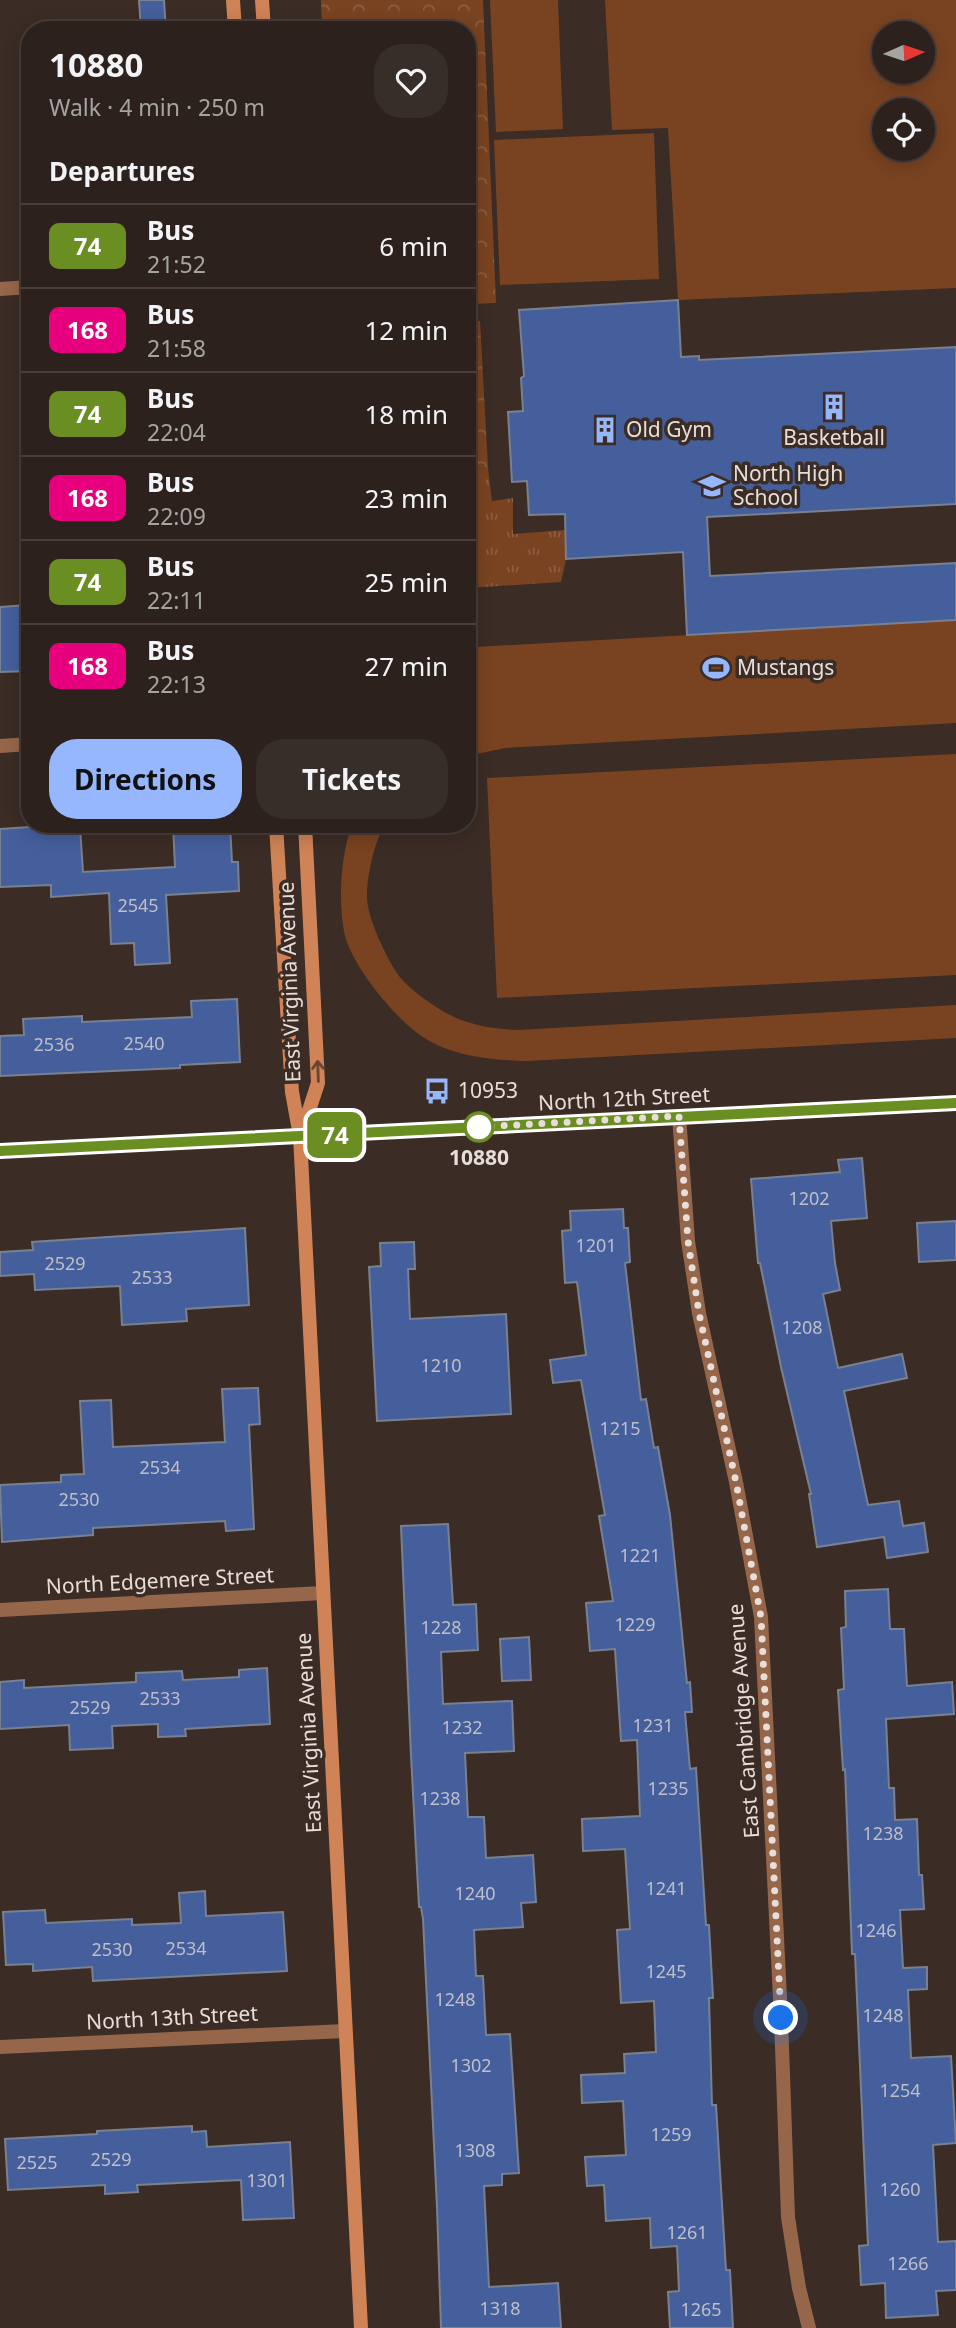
<!DOCTYPE html>
<html lang="en">
<head>
<meta charset="utf-8">
<style>
	:root { --surface:#2c211c; --page:#382e29; --text:#f1f3f6; --muted:#a6a3a3; --line:#483e3b; --accent:#96b6fd }
	body { margin:0; font-family:"Noto Sans",sans-serif; background:var(--page); color:var(--text); height:100vh; display:flex; flex-direction:column; font-size:26px; white-space:nowrap }
	* { box-sizing:border-box; margin:0 }
	p { font-size:23px; color:var(--muted) }
	.icon { flex:none; width:38px; height:38px; fill:none; stroke:currentColor; stroke-width:2; stroke-linecap:round; stroke-linejoin:round }
	.map { position:relative; flex:1; overflow:hidden }
	.panel { position:absolute; left:21px; top:21px; width:455px; height:812px; display:flex; flex-direction:column; background:var(--surface); border-radius:28px; box-shadow:0 4px 18px #0003,0 0 0 2px var(--line) }
	.panel>* { flex:none }
	.badge { padding:0 14px; border-radius:10px; font-size:24px; line-height:46px }
	.needle { width:46px; rotate:87deg }
	.buttons { position:absolute; left:872px; top:21px; display:grid; gap:14px }
	.buttons a { display:grid; place-items:center; width:63px; height:63px; border-radius:50%; background:var(--surface); box-shadow:0 4px 18px #0003,0 0 0 2px var(--line); font-size:35px }
	.you { position:absolute; width:35px; height:35px; margin:-18px; border:5px solid #fff; border-radius:50%; background:#1a73e8; box-shadow:0 0 0 10px #1a73e833 }
	.map>.badge { position:absolute; translate:-50% -50%; box-shadow:0 0 0 4px #fff }
	h2 { padding:0 28px; font-size:26px; line-height:63px }
	.round { display:grid; place-items:center; flex:none; width:74px; height:74px; border-radius:28px; background:var(--page) }
	.overview { display:flex; align-items:center; justify-content:space-between; height:119px; padding:0 28px }
	h1 { font-size:33px; font-weight:700; line-height:52px }
	.cta { display:flex; gap:14px; margin-top:auto; padding:14px 28px }
	.cta a { flex:1; height:80px; border-radius:28px; background:var(--accent); color:#111; font-size:28px; font-weight:700; line-height:80px; text-align:center }
	.cta a+a { background:var(--page); color:var(--text) }
	ul { padding:0; list-style:none }
	li { display:flex; align-items:center; gap:21px; height:84px; padding:0 28px; border-top:2px solid var(--line) }
	li div { flex:1 }
	li b { display:block; font-size:26px }
	li em { font-style:normal }
	li .badge { min-width:77px; font-weight:700; text-align:center }
	.map>svg:first-child { display:block }
</style>
</head>
<body>
<div class="map">
<svg width="956" height="2328" viewBox="0 0 956 2328">
	<defs>
		<pattern id="grass-tufts" width="24" height="20" patternUnits="userSpaceOnUse" patternTransform="scale(1.75)"><rect width="24" height="20" fill="#794321"/><path d="M3 7l-1-3M5 7V3M7 7l1-3M15 17l-1-3M17 17v-4M19 17l1-3" fill="none" stroke="#8c5e41"/></pattern>
		<pattern id="forest-crowns" width="20" height="18" patternUnits="userSpaceOnUse" patternTransform="scale(1.75)"><rect width="20" height="18" fill="#794321"/><path d="M2 6a3 3 0 1 1 6 0M12 15a3 3 0 1 1 6 0" fill="none" stroke="#8c5e41"/></pattern>
	</defs>
	<rect width="100%" height="100%" fill="#3b2c25"/>
	<path fill="url(#grass-tufts)" d="M488,468L492,501L513,498V534L565,530L566,559L561,582L467,588V469Z"/>
	<path fill="url(#forest-crowns)" d="M321,0H483L496,303L467,304V30H322Z
		M480,321L488,468L467,469V322Z"/>
	<path fill="#794321" fill-rule="evenodd" d="M490,0H558L563,129L496,132Z
		M605,0H956V288L678,300L668,128L612,130ZM884,33H922V72H884ZM884,110H922V149H884Z
		M455,12L456,30H352V16Z
		M654,133L659,279L500,285L494,140Z
		M956,620V723L505,748L467,756V714L478,713L475,647Z
		M956,754V975L497,998L487,778Z
		M352,824H385C374,843 367,875 367,897C367,918 387,959 399,976C409,989 427,1001 441,1010C463,1024 491,1029 518,1030L956,1005V1038L527,1061C493,1060 453,1057 423,1037C396,1020 349,963 344,931C338,898 341,855 352,824Z"/>
	<path fill="#455f9c" stroke="#798090" stroke-width="2" d="M139,0H164L166,30H141Z
		M678,300L681,357L699,356V360L956,347V504L707,517L710,576L956,563V620L687,635L683,552L566,559L565,514L529,515L527,481L512,482L508,412L523,411L521,378L524,376L519,310Z
		M27,605L30,671L0,672V607Z
		M43,824H70V828L80,827L83,872L175,867L173,824H230L232,862H238L239,891L166,895L170,963L135,965L134,943L111,944L109,893L51,897V885L0,887V829L44,826Z
		M237,999L240,1062L180,1065V1068L0,1076V1036L24,1035L23,1019L82,1016V1022L192,1017L191,1001Z
		M862,1158L867,1218L831,1221L835,1263L840,1290L823,1294L838,1368L902,1354L907,1378L844,1391L868,1505L899,1501L903,1526L924,1523L928,1552L887,1558L884,1537L817,1547L809,1494H811L781,1367L760,1263H758L751,1179L840,1172L838,1160Z
		M623,1209L624,1228H628L630,1262L625,1263L641,1400L646,1399L654,1448L658,1447L670,1515L687,1683L690,1682L692,1712H685L690,1769L696,1768L706,1925H709L713,1998H709L712,2105H716L726,2270H730L733,2328H670L668,2292L679,2291L677,2246L651,2248L650,2218L606,2221L604,2185L587,2186L585,2157L626,2155L623,2101L582,2103L581,2075L625,2073L624,2054L656,2052L654,2001L621,2003L617,1930L630,1929L625,1849L583,1851L582,1819L640,1816L637,1740L621,1741L615,1649L590,1651L586,1603L613,1601L599,1516L605,1515L581,1380L553,1383L550,1360L586,1355L577,1282L565,1283L562,1231L571,1230L570,1211Z
		M956,1221V1260L919,1262L917,1223Z
		M245,1228L249,1305L186,1309L187,1321L122,1325L120,1286L35,1290L34,1274L0,1276V1252L33,1250L32,1242Z
		M414,1242L415,1269H408L410,1319L506,1314L511,1414L377,1421L369,1267L381,1266L380,1243Z
		M258,1388L260,1424L249,1425L254,1529L226,1531L225,1521L93,1528V1535L2,1542L0,1485L61,1482V1475L84,1474L80,1401L111,1400L113,1447L225,1442L222,1389Z
		M448,1524L453,1605L476,1604L478,1650L441,1652L443,1704L512,1701L514,1751L465,1753L468,1817H484L486,1858L533,1855L536,1902L521,1903L523,1927L474,1930L476,1976H483L486,2035L510,2034L519,2173L502,2174V2185L484,2186L489,2287L558,2283L561,2328H441L437,2207L423,1919L421,1907H419L411,1755L401,1526Z
		M888,1589L890,1629H904L907,1686L952,1682L954,1714L886,1719L889,1788H894L895,1820L917,1819L919,1875H922L924,1909L900,1910L903,1968L927,1967V1989L908,1990L911,2058L951,2056L956,2143L933,2145L938,2242L956,2241V2290L936,2291L938,2315L886,2318L885,2283L861,2285L859,2246L868,2245L855,1954H852L845,1769L843,1770L838,1690L844,1689L841,1628L846,1627L845,1591Z
		M529,1637L531,1680L502,1681L500,1639Z
		M267,1668L270,1724L185,1729L186,1736L158,1737V1724L112,1726L113,1748L70,1750L69,1725L0,1729V1682L24,1680V1688L136,1682V1673L182,1671L183,1680L239,1677V1670Z
		M205,1891L206,1916L283,1912L287,1971L93,1981L92,1967L33,1971V1964L6,1965L3,1912L45,1910L46,1923L132,1919V1925L181,1923L179,1893Z
		M192,2126V2132L206,2131L207,2147L290,2142L294,2218L243,2220L241,2180L137,2185L138,2192L105,2194V2185L8,2190L5,2139L97,2134V2131Z"/>
	<g fill="none" stroke-linecap="round" stroke-linejoin="round">
		<path stroke="#96664b" stroke-width="14" d="M0,289L30,287
			M0,746L30,744
			M679,1116L688,1241L699,1313L736,1482L761,1617L781,2018L788,2217L799,2288L809,2328
			M0,1610L323,1593
			M0,2047L345,2031"/>
		<path stroke="#cf8357" stroke-width="14" d="M233,0L235,30
			M262,0L264,30
			M276,824L292,1092L300,1136L361,2328
			M301,1135L318,1083L305,824
			M0,1151L956,1103"/>
	</g>
	<defs><path id="oneway-shaft" d="M-6 0H5M1.5-3L5.5 0L1.5 3" fill="none" stroke-width="1.6" stroke-linecap="round" stroke-linejoin="round" transform="scale(1.75)"/></defs>
	<use stroke="#674634" href="#oneway-shaft" transform="translate(318 1071) rotate(-92)"/>
	<g fill="none" stroke-linecap="round" stroke-linejoin="round">
		<g stroke="#fff" stroke-width="16">
			<path id="line" d="M0,1151L956,1103"/>
		</g>
		<use href="#line" stroke="#6b8e23" stroke-width="10"/>
		<path stroke="#e8ded9" stroke-width="7" stroke-dasharray="0 12.6" d="M479,1127L679,1116L688,1241L699,1313L736,1482L761,1617L781,2018"/>
	</g>
	<defs>
		<g id="building-bare" transform="scale(2.1)"><path d="M-4-6H4V6H1V3H-1V6H-4ZM-2.5-4.3h1.7v1.8h-1.7ZM.8-4.3h1.7v1.8H.8ZM-2.5-1h1.7V.8h-1.7ZM.8-1h1.7V.8H.8Z" fill="#96b6fd" stroke="#3b2c25" stroke-width="2.5" paint-order="stroke"/></g>
		<g id="school-bare" transform="scale(2.1)"><path d="M0-5L7-2L0 1L-7-2ZM-4 1L0 2.5L4 1V4Q0 6-4 4Z" fill="#96b6fd" stroke="#3b2c25" stroke-width="2.5" paint-order="stroke"/></g>
		<g id="stadium-bare" transform="scale(2.1)"><path d="M0-5a6.5 5 0 1 0 0 10a6.5 5 0 1 0 0-10ZM-3.5-1.8h7v3.6h-7Z" fill="#96b6fd" stroke="#3b2c25" stroke-width="2.5" paint-order="stroke"/></g>
		<g id="bus-bare" transform="scale(2.1)"><path d="M-5-6H5V4H4V6H2V4H-2V6H-4V4H-5ZM-3.5-4V0h7V-4ZM-3.5 1.2v1.5H-2V1.2ZM2 1.2v1.5H3.5V1.2Z" fill="#96b6fd" stroke="#3b2c25" stroke-width="2.5" paint-order="stroke"/></g>
	</defs>
	<g fill-rule="evenodd">
		<use href="#building-bare" x="834" y="407"/>
		<use href="#building-bare" x="605" y="430"/>
		<use href="#school-bare" x="712" y="486"/>
		<use href="#stadium-bare" x="716" y="668"/>
		<use href="#bus-bare" x="437" y="1091"/>
	</g>
	<circle fill="#fff" stroke="#6b8e23" stroke-width="3.5" cx="479" cy="1127" r="14"/>
	<g text-anchor="middle" stroke-width="7" stroke-linejoin="round" paint-order="stroke">
		<g font-size="18" fill="#bfbeca">
			<text x="138" y="912">2545</text>
			<text x="144" y="1050">2540</text>
			<text x="54" y="1051">2536</text>
			<text x="809" y="1205">1202</text>
			<text x="596" y="1252">1201</text>
			<text x="65" y="1270">2529</text>
			<text x="152" y="1284">2533</text>
			<text x="802" y="1334">1208</text>
			<text x="441" y="1372">1210</text>
			<text x="620" y="1435">1215</text>
			<text x="160" y="1474">2534</text>
			<text x="79" y="1506">2530</text>
			<text x="640" y="1562">1221</text>
			<text x="635" y="1631">1229</text>
			<text x="441" y="1634">1228</text>
			<text x="160" y="1705">2533</text>
			<text x="90" y="1714">2529</text>
			<text x="653" y="1732">1231</text>
			<text x="462" y="1734">1232</text>
			<text x="668" y="1795">1235</text>
			<text x="440" y="1805">1238</text>
			<text x="883" y="1840">1238</text>
			<text x="666" y="1895">1241</text>
			<text x="475" y="1900">1240</text>
			<text x="876" y="1937">1246</text>
			<text x="186" y="1955">2534</text>
			<text x="112" y="1956">2530</text>
			<text x="666" y="1978">1245</text>
			<text x="455" y="2006">1248</text>
			<text x="883" y="2022">1248</text>
			<text x="471" y="2072">1302</text>
			<text x="900" y="2097">1254</text>
			<text x="671" y="2141">1259</text>
			<text x="475" y="2157">1308</text>
			<text x="111" y="2166">2529</text>
			<text x="37" y="2169">2525</text>
			<text x="267" y="2187">1301</text>
			<text x="900" y="2196">1260</text>
			<text x="687" y="2239">1261</text>
			<text x="908" y="2270">1266</text>
			<text x="500" y="2315">1318</text>
			<text x="701" y="2316">1265</text>
		</g>
		<g font-size="21" fill="#e8ded9" stroke="#3b2c25" text-anchor="start">
			<text x="626" y="437">Old Gym</text>
			<text x="834" y="445" text-anchor="middle">Basketball</text>
			<text x="733" y="481">North High<tspan x="733" dy="24">School</tspan></text>
			<text x="737" y="675">Mustangs</text>
			<text x="458" y="1098">10953</text>
		</g>
		<g font-size="21" fill="#e8ded9" stroke="#3b2c25">
			<text transform="translate(290 982) rotate(-92)" y="7">East Virginia Avenue</text>
			<text transform="translate(624 1099) rotate(-3)" y="7">North 12th Street</text>
			<text transform="translate(160 1581) rotate(-3)" y="7">North Edgemere Street</text>
			<text transform="translate(744 1721) rotate(-94)" y="7">East Cambridge Avenue</text>
			<text transform="translate(309 1733) rotate(-93)" y="7">East Virginia Avenue</text>
			<text transform="translate(172 2018) rotate(-3)" y="7">North 13th Street</text>
		</g>
		<g font-size="21" font-weight="bold" fill="#e8ded9" stroke="#3b2c25">
			<text x="479" y="1165">10880</text>
		</g>
	</g>
</svg>
<div class="buttons">
<a><svg class="needle" viewBox="-14 -14 28 28"><path d="M0-13l5 13h-10z" fill="#e53935"/><path d="M0 13l5-13h-10z" fill="#a6a3a3"/></svg></a>
<a><svg class="icon" aria-label="locate" viewBox="0 0 24 24"><circle cx="12" cy="12" r="6"/><path d="M12 2v4M12 18v4M2 12h4M18 12h4"/></svg></a>
</div>
<div class="you" style="left:781px;top:2018px"></div>
<b class="badge" style="left:335px;top:1135px;background:#6b8e23;color:#fff">74</b>
<section class="panel">
<div class="overview"><div><h1>10880</h1><p>Walk · 4 min · 250 m</p></div><a class="round"><svg class="icon" aria-label="heart" viewBox="0 0 24 24"><path d="M12 20l-8-8c-3-5 5-10 8-4 3-6 11-1 8 4z"/></svg></a></div>
<h2>Departures</h2>
<ul>
<li><span class="badge" style="background:#6b8e23;color:#fff">74</span><div><b>Bus</b><p>21:52</p></div><em>6 min</em></li>
<li><span class="badge" style="background:#e6007e;color:#fff">168</span><div><b>Bus</b><p>21:58</p></div><em>12 min</em></li>
<li><span class="badge" style="background:#6b8e23;color:#fff">74</span><div><b>Bus</b><p>22:04</p></div><em>18 min</em></li>
<li><span class="badge" style="background:#e6007e;color:#fff">168</span><div><b>Bus</b><p>22:09</p></div><em>23 min</em></li>
<li><span class="badge" style="background:#6b8e23;color:#fff">74</span><div><b>Bus</b><p>22:11</p></div><em>25 min</em></li>
<li><span class="badge" style="background:#e6007e;color:#fff">168</span><div><b>Bus</b><p>22:13</p></div><em>27 min</em></li>
</ul>
<div class="cta"><a>Directions</a><a>Tickets</a></div>
</section>
</div>
</body>
</html>
